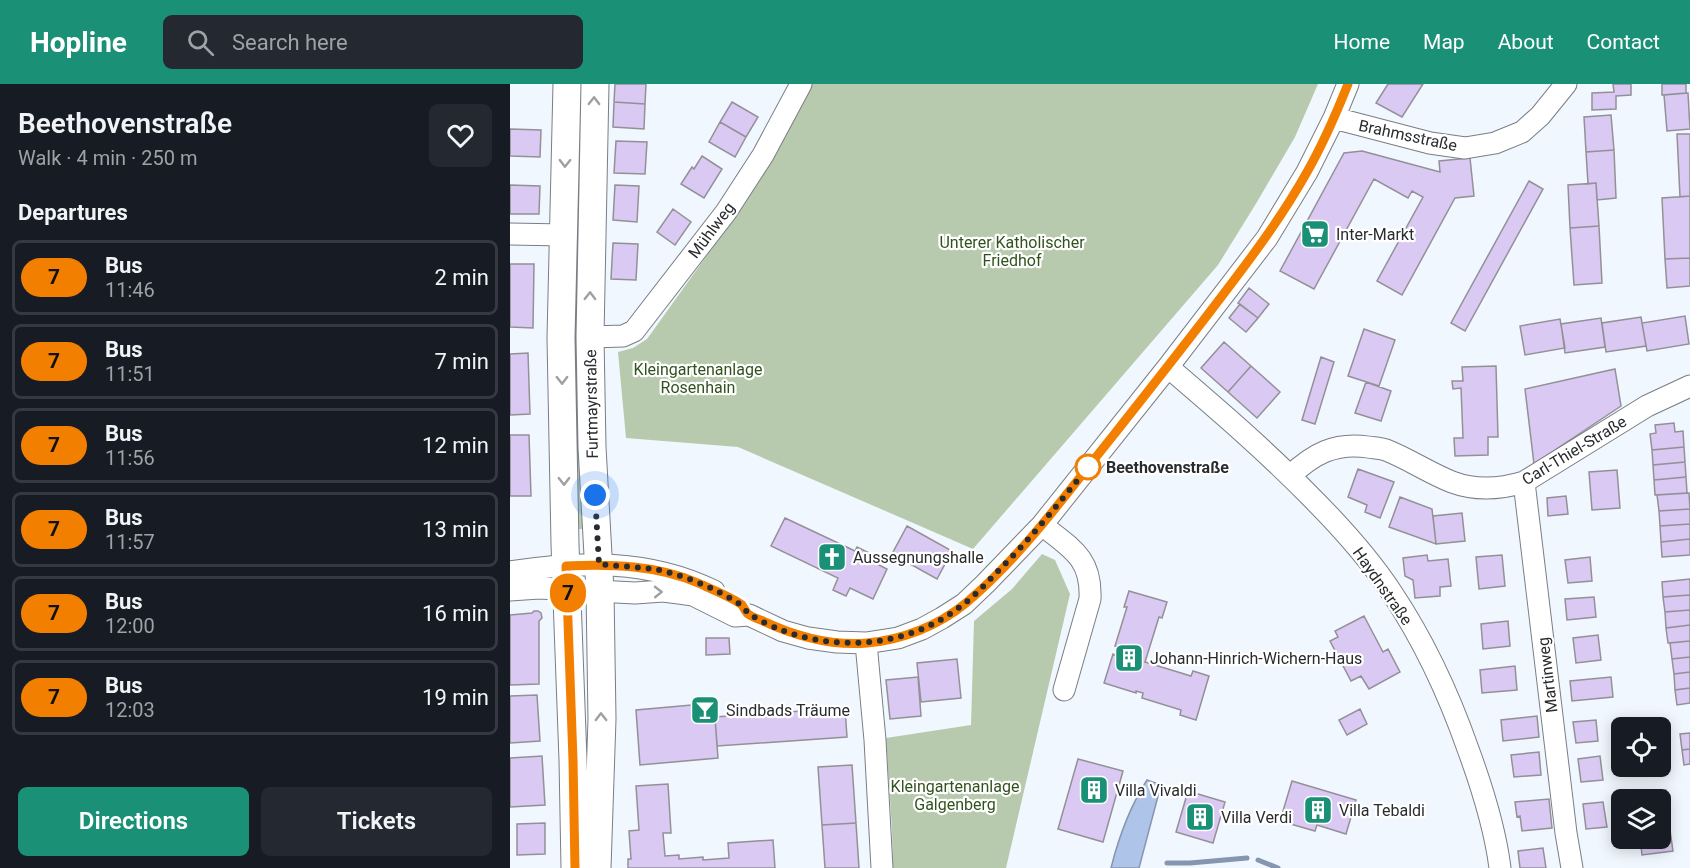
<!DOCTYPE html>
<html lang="en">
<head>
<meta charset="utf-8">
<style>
	:root { --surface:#171b24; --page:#242831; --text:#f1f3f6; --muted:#9ea1a6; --line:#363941; --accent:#1a9176 }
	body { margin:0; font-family:Roboto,sans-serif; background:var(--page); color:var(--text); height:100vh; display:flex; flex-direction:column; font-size:22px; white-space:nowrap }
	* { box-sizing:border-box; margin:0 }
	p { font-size:20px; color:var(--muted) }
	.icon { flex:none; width:33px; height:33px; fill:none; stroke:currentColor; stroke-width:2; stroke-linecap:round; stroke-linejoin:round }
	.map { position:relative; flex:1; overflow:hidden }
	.details { display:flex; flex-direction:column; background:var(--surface); width:510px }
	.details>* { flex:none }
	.badge { padding:0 12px; border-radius:20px; font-size:21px; line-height:39px }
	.buttons { position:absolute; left:1101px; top:633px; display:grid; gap:12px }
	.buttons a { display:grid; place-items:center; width:60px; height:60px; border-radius:9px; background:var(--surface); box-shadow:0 3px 15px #0003; font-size:30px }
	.you { position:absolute; width:30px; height:30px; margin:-15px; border:4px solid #fff; border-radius:50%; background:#1a73e8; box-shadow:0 0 0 9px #1a73e833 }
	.map>.badge { position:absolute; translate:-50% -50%; box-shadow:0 0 0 3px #fff }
	h2 { padding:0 18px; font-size:22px; line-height:54px }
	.round { display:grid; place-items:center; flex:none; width:63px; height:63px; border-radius:9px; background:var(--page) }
	.overview { display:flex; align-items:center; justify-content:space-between; height:102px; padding:0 18px }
	h1 { font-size:28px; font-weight:600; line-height:45px }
	.primary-button { display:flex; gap:12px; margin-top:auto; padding:12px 18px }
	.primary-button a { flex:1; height:69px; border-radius:9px; background:var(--accent); color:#fff; font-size:24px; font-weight:600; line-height:69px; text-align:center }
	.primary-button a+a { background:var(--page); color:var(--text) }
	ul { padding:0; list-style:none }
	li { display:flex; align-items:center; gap:18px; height:75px; margin:0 12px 9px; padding:0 6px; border:3px solid var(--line); border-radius:9px }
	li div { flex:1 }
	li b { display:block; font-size:22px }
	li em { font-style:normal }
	li .badge { min-width:66px; font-weight:700; text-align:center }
	header { display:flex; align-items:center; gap:36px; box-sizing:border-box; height:84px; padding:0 30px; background:var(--accent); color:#fff }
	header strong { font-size:28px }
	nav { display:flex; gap:33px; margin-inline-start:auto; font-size:21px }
	.search { width:420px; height:54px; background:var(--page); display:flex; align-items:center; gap:15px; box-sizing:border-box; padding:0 21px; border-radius:9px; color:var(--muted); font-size:22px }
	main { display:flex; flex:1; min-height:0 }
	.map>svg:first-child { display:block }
</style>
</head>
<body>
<header>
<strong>Hopline</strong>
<div class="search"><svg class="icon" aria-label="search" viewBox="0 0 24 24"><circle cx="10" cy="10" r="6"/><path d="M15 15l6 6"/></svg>Search here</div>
<nav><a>Home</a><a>Map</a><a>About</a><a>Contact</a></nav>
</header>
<main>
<section class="details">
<div class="overview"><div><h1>Beethovenstraße</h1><p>Walk · 4 min · 250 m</p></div><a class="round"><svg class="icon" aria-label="heart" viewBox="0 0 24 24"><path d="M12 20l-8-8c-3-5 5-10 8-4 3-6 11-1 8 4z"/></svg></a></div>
<h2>Departures</h2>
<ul>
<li><span class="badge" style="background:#f27f00;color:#111">7</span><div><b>Bus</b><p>11:46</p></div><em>2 min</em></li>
<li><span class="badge" style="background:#f27f00;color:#111">7</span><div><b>Bus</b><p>11:51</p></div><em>7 min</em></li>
<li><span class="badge" style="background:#f27f00;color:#111">7</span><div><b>Bus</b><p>11:56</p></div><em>12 min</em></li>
<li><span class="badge" style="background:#f27f00;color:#111">7</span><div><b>Bus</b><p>11:57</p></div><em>13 min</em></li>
<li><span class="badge" style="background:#f27f00;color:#111">7</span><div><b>Bus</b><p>12:00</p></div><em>16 min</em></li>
<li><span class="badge" style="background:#f27f00;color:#111">7</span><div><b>Bus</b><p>12:03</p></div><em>19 min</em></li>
</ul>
<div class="primary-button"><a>Directions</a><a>Tickets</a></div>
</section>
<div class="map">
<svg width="1180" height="784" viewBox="0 0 1180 784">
	<rect width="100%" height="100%" fill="#f1f7fe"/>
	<path fill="#b8caae" d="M65,0H72L73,445H68L64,333Z
		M301,0H808L785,53L747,118L708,181L463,465L228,363L116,354L108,268L123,264L137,255L203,163L241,107Z
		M532,470L545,476L560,510L496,784H383L382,746L376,654L461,641L464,537L502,505Z"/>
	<path fill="#aec4e9" stroke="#8696b1" stroke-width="1.5" d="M637,696L651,701L629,784H601C609,752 619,724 637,696Z"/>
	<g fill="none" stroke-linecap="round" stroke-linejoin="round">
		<path stroke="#8696b1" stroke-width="5" d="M748,776L768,784
			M657,779H680L737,774"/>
	</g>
	<path fill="#dac9f2" stroke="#939097" stroke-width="1.5" d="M105,0H136L135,20L104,18Z
		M878,0H913L892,33L866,19Z
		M1103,0H1121V11L1106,12V25L1082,26V9L1104,8Z
		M1152,0H1176V9L1152,11Z
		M1178,9L1180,45L1157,47L1154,11Z
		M104,18L135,20L134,45L103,43Z
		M222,18L248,33L236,53L210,38Z
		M1101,31L1104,66L1076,68L1074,33Z
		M210,38L236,53L225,73L199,58Z
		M0,45L31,46L30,73L0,72Z
		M1167,50H1180V112L1170,113Z
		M106,57L137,58L135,90L104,89Z
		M1104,66L1106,114L1087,116L1086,99L1078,100L1076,68Z
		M852,67L930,88L929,77L960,74L964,112L945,114L892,211L867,197L913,113L902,107L898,114L864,95L804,205L770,187L834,69Z
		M192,72L212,85L194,114L171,100L182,83L184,85Z
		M1019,97L1033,105L955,247L941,239Z
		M1086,99L1089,142L1060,144L1058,101Z
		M0,101L30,102L29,130H0Z
		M105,101L129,102L127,138L103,136Z
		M1180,112V174L1155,175L1152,114Z
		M163,125L181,138L165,161L147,148Z
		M1089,142L1092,199L1064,201L1060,144Z
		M103,159L128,160L126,196L101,195Z
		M1180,174V202L1157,204L1155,175Z
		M0,180H24L23,244L0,243Z
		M739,204L759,220L748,234L728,219Z
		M730,220L748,234L736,248L719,234Z
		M1175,232L1179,260L1137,267L1132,239Z
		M1131,233L1136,262L1096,268L1092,239Z
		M1091,234L1095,263L1055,269L1051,240Z
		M1050,235L1055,264L1015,271L1010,242Z
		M854,245L885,256L869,302L838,292Z
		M714,258L741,282L718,308L691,284Z
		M18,269L20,330L0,331V270Z
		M811,273L824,278L805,340L792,336Z
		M741,282L770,308L747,334L718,308Z
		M986,282L988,353H978V371L945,372L944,354H953L951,304L943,305L942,297H953L952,283Z
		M1105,285L1111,322L1024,380L1015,305Z
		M856,298L881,307L871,337L845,329Z
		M1164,339L1165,348L1173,347L1174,363L1142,366L1140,350L1146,349L1145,341Z
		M0,351H19L21,412H0Z
		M1174,363L1175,378L1143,381L1142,366Z
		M1175,378L1176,393L1144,396L1143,381Z
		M848,385L884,398L870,434L855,428L857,421L838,413Z
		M1107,386L1110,424L1082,426L1079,388Z
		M1176,393L1177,409L1145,411L1144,396Z
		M1179,409L1180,425L1149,427L1147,411Z
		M1056,412L1058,430L1038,432L1037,414Z
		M890,413L922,425L926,460L879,443Z
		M1180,425V440L1150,442L1149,427Z
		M952,429L955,457L926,460L923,432Z
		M275,434L345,467L347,463L361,470L359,476L377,485L363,515L340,504L336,512L323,506L328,494L261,462Z
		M1180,440V455L1151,458L1150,442Z
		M397,442L442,467L427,495L382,470Z
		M1180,455V471L1152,473L1151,458Z
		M917,471L918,477L938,475L941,502L930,503V512L905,514L903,496L895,492L893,474Z
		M992,471L995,502L969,505L966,473Z
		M1080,473L1082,497L1058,499L1055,476Z
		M1180,495V511L1153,513L1152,498Z
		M619,507L657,518L652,534L649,533L635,578L681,592L683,587L699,592L686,636L670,631L671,626L632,614L633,609L626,607V609L594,599L603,570L605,571L608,563L605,562L617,523H614Z
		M1180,511V526L1155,528L1153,513Z
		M1084,513L1086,533L1057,536L1055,515Z
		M1180,526V541L1156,544L1155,528Z
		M24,527H28L31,529L32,534L29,537V600L0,601V531L22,529Z
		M854,532L873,568L878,565L890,588L859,605L851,592L841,597L820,557L828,553L825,547Z
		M998,537L1000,562L973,565L971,540Z
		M1180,541V557L1158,559L1156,544Z
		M1088,551L1091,576L1066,579L1063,554Z
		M196,554H219L220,570L196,571Z
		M1180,557V573L1162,575L1160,559Z
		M1180,573V588L1164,590L1162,575Z
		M447,575L451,614L411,618L407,579Z
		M1005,582L1007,606L972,609L970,586Z
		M1180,588V604L1165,606L1164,590Z
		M408,593L411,632L380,635L376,596Z
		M1101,593L1103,613L1062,617L1060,597Z
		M1180,604V619L1167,621L1165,606Z
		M27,611L30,657L0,659V612Z
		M204,619L208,674L130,681L126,626Z
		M335,624L337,653L207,662L205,633Z
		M850,625L857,640L837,651L829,636Z
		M1027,632L1029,653L993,657L991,636Z
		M1086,636L1088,657L1066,659L1063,638Z
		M1180,649V665L1172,666L1170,650Z
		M1180,665V680L1174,681L1172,666Z
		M1029,668L1031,691L1004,693L1001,671Z
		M32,672L35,721L0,723V674Z
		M1090,672L1093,696L1071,698L1068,675Z
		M568,675L613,687L593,758L548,745Z
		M342,681L346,739L312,741L308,683Z
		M782,697L846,716L836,750L807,741L805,747L770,737Z
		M158,700L161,749H153L155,772L169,771V775L193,773V776L219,774L218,759L263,756L265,784H118V775H121L119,747L129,746L126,702Z
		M1156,706L1158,722L1150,723V716H1121L1120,710Z
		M678,707L715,718L703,759L666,748Z
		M1039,715L1042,744L1012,747L1010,732L1007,733L1005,718Z
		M1093,718L1097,743L1076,745L1073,720Z
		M35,739V770L7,771V740Z
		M346,739L349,784H315L312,741Z
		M1159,739L1163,767L1132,771L1130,754H1150V740Z
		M1033,764L1036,784H1010L1008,767Z"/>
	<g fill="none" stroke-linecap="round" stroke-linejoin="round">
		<g stroke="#797e84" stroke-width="23">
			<path id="minor" d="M824,34L920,59L955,64L985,59L1012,48L1030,32L1056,0
				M0,150L54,151
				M80,253L113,252L124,247L216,128L253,71L291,0
				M658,283C707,325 755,366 800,412C830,442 859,474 882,509C914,557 939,611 958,665C972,703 985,744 990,784
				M780,392C803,370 825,358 858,363C864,364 870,364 876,366C899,375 919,389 942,398C966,407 991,405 1014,398L1137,322L1180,302
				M1014,398L1056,749L1062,784
				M532,441C561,464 582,474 580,515L554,606
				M0,488C70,477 139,475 204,507
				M0,506L29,504L125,509L153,507L169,509L183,511L225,532L239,531L273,547L298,554L327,558L356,559L388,554L412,545L432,534L454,520L475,500L532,441L658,283L757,154L797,88L824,34L838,0
				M356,559L365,656L372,784"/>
		</g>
		<g stroke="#797e84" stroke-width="29">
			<path id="major" d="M57,0L51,254L55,460L63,676L65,784
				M85,0L80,253L82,363L90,507L92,635L87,784"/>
		</g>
		<use href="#minor" stroke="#fff" stroke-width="21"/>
		<use href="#major" stroke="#fff" stroke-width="27"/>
	</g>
	<defs><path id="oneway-chevron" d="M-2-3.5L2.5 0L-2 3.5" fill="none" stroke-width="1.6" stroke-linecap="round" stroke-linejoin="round" transform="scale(1.5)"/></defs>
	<g stroke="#9fa0a1">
		<use href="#oneway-chevron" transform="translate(84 17) rotate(-89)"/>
		<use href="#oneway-chevron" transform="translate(55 79) rotate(91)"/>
		<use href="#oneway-chevron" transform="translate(80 212) rotate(-89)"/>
		<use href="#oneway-chevron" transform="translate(52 296) rotate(89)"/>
		<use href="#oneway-chevron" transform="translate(54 397) rotate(89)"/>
		<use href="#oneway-chevron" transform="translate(148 508) rotate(-1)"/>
		<use href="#oneway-chevron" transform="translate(91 633) rotate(-90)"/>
	</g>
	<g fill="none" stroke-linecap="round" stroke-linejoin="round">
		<g stroke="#fff" stroke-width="14">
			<path id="line" d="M65,784L63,676L56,482C101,480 147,481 188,499C199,504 224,514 232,521C234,524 235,527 238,530C242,533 248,535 253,537C285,552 321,562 357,559C392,556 428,542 456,519C512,472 556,410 602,353C640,305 678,257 715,208C744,170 773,131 797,88C813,60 826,30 838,0"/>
		</g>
		<use href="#line" stroke="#f27f00" stroke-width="9"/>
		<path stroke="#292b2e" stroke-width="6" stroke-dasharray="0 10.8" d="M85,411L89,480C107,482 126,483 144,485C171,490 205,504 228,519C233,522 236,528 241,531C250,537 263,543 274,547C335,569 404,561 455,519C468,509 479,496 491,484C524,451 553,414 583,377L578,383"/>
	</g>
	<defs>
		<g id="supermarket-square" transform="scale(1.5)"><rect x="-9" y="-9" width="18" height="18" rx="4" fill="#1a9176" stroke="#fff"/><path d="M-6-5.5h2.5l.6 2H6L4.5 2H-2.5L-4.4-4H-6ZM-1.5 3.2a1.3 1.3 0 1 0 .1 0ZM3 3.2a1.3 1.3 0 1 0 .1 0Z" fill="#fff"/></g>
		<g id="church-square" transform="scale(1.5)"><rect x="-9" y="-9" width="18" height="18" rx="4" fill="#1a9176" stroke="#fff"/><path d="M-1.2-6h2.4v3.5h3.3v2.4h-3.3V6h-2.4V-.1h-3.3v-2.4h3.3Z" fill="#fff"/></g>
		<g id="building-square" transform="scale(1.5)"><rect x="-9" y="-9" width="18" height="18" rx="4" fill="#1a9176" stroke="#fff"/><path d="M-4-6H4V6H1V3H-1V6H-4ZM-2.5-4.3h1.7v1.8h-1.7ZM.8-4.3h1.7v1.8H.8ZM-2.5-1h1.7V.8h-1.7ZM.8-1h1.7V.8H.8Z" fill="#fff"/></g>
		<g id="bar-square" transform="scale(1.5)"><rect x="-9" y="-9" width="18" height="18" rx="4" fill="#1a9176" stroke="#fff"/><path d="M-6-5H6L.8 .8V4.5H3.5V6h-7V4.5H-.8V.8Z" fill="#fff"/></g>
	</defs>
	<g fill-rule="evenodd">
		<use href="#supermarket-square" x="805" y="150"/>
		<use href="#church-square" x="322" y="473"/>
		<use href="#building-square" x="619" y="574"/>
		<use href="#bar-square" x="195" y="626"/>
		<use href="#building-square" x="584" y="706"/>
		<use href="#building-square" x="808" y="726"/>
		<use href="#building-square" x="690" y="733"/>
	</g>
	<circle fill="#fff" stroke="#f27f00" stroke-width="3" cx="578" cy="383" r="12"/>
	<g text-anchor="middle" stroke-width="4.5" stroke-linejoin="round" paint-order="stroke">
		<g font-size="16" fill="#292b2e" stroke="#fff">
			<text transform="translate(898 51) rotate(12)" y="6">Brahmsstraße</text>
			<text transform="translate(201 146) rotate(-53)" y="6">Mühlweg</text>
			<text transform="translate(81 320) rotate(-91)" y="6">Furtmayrstraße</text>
			<text transform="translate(1064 366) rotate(-31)" y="6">Carl-Thiel-Straße</text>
			<text transform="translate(873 502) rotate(55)" y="6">Haydnstraße</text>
			<text transform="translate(1037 591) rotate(-97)" y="6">Martinweg</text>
		</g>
		<g font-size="16" fill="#292b2e" stroke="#fff" text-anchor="start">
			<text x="826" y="156">Inter-Markt</text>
			<text x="343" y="479">Aussegnungshalle</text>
			<text x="640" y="580">Johann-Hinrich-Wichern-Haus</text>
			<text x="216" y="632">Sindbads Träume</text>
			<text x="605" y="712">Villa Vivaldi</text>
			<text x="829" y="732">Villa Tebaldi</text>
			<text x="711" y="739">Villa Verdi</text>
		</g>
		<g font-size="16" fill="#32521d" stroke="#fff">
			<text x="502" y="164">Unterer Katholischer<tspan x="502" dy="18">Friedhof</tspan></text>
			<text x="188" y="291">Kleingartenanlage<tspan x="188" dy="18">Rosenhain</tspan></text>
			<text x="445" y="708">Kleingartenanlage<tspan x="445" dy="18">Galgenberg</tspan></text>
		</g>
		<g font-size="16" font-weight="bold" fill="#292b2e" stroke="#fff" text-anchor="start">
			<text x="596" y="389">Beethovenstraße</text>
		</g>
	</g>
</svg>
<div class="buttons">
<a><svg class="icon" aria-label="locate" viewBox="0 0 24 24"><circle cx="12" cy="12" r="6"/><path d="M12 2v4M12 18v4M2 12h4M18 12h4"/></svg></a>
<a><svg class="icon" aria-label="layers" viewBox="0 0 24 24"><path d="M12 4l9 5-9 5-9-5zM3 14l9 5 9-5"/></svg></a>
</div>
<div class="you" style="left:85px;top:411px"></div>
<b class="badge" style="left:58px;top:509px;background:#f27f00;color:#111">7</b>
</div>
</main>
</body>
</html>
